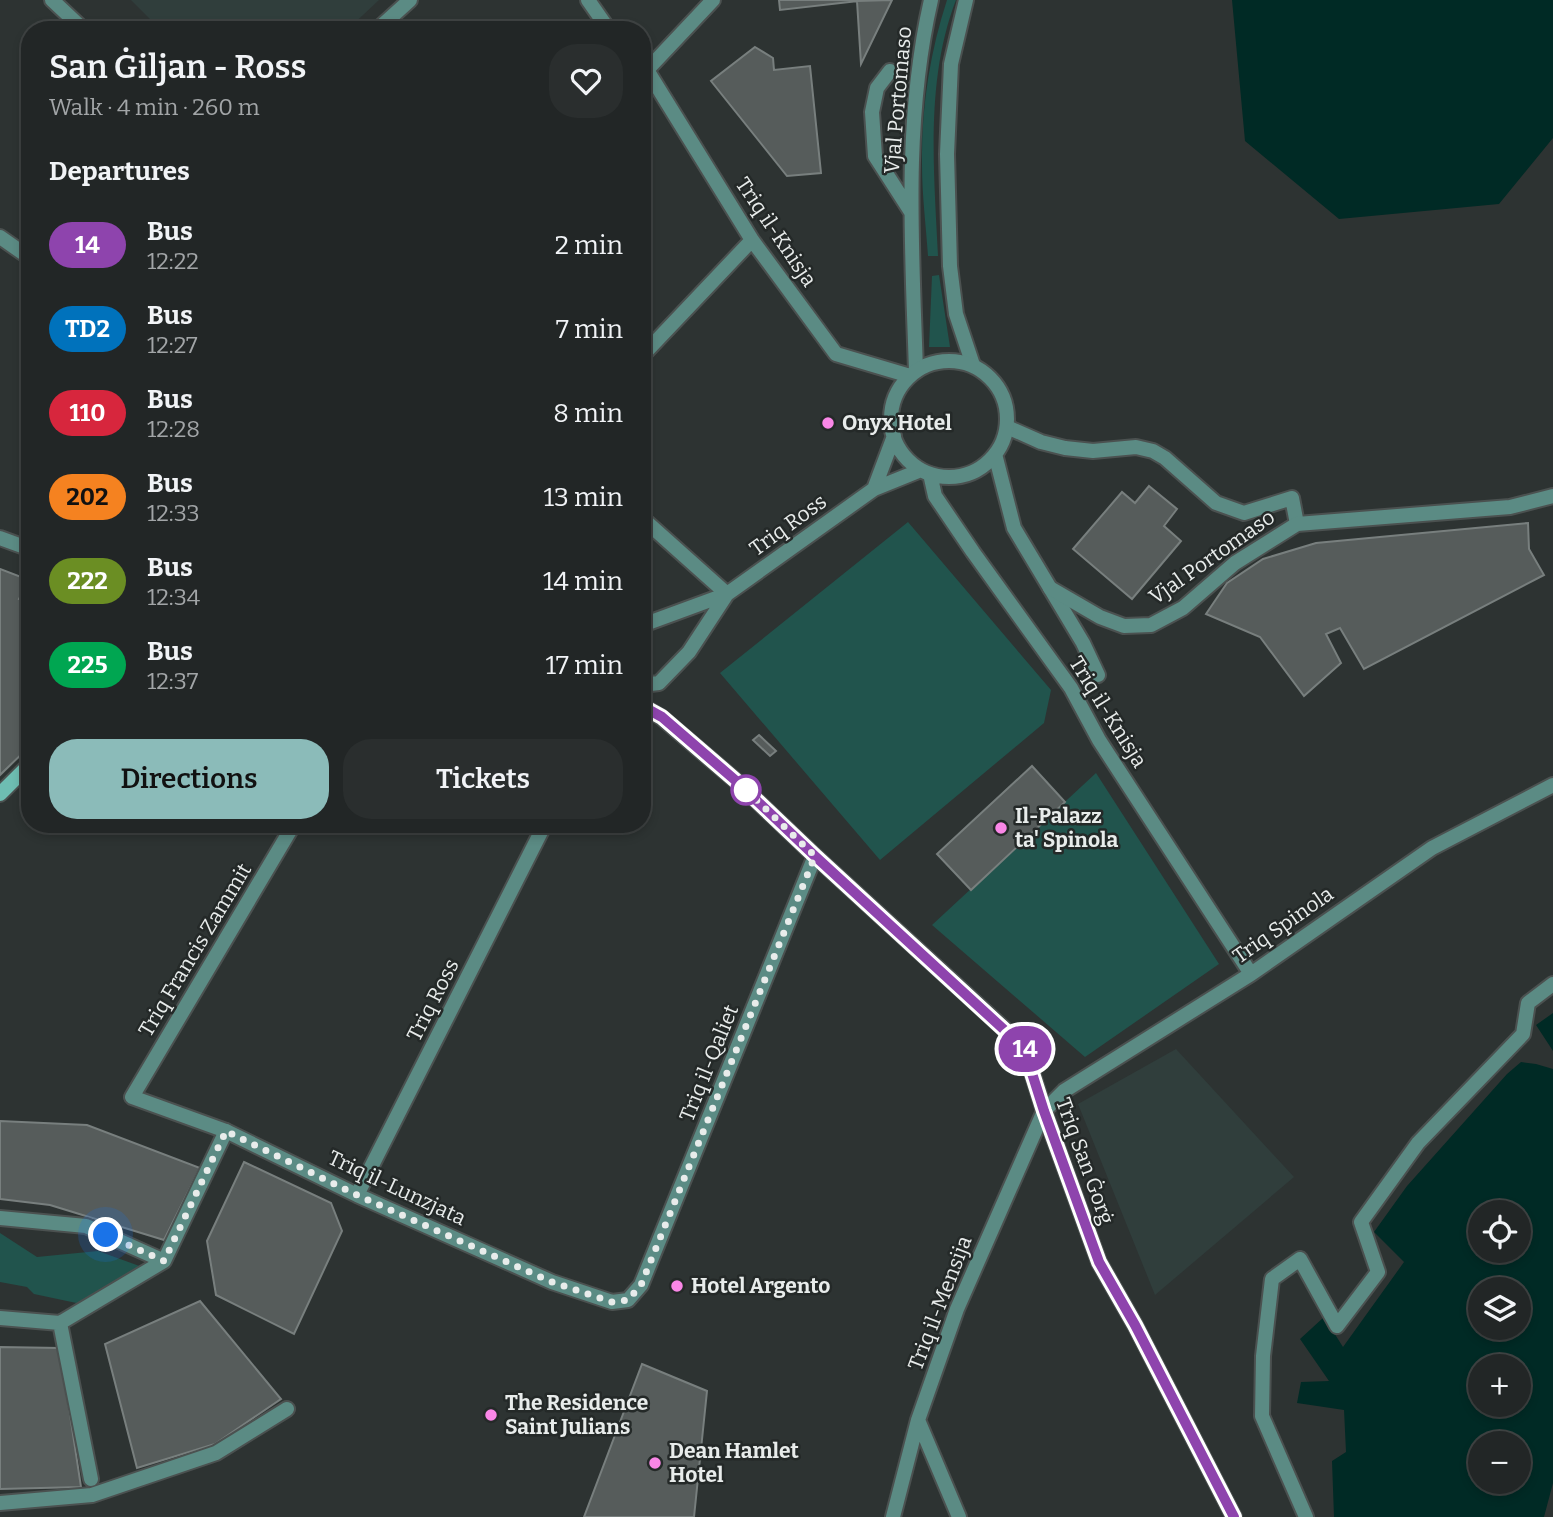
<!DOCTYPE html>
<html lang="en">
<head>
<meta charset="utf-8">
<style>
	:root { --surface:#222626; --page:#2a2e2e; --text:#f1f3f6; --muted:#a2a5a7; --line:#3f4343; --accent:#8bbbb9 }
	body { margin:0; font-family:Bitter,serif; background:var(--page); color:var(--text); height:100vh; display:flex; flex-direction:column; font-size:26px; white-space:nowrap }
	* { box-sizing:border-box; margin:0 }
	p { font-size:23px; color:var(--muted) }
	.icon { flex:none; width:38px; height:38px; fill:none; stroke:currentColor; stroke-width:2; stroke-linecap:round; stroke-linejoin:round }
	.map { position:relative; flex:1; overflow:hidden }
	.panel { position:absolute; left:21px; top:21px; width:630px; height:812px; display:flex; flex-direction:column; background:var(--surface); border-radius:28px; box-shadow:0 4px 10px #0003,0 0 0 2px var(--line) }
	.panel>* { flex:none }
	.badge { padding:0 14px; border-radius:23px; font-size:24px; line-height:46px }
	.controls { position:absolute; left:1468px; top:1200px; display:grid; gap:14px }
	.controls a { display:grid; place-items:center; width:63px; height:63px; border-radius:50%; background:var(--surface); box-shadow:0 4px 10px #0003,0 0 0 2px var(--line); font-size:35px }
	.you { position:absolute; width:35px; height:35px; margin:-18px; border:5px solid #fff; border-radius:50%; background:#1a73e8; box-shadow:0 0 0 10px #1a73e833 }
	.map>.badge { position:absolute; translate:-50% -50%; box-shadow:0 0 0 4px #fff }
	h2 { padding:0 28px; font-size:26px; line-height:63px }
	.round { display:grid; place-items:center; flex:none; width:74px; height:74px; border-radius:28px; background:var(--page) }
	.headline { display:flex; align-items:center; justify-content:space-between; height:119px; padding:0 28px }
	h1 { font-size:33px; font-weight:600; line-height:52px }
	.primary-button { display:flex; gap:14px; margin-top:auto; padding:14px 28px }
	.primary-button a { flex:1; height:80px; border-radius:28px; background:var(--accent); color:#111; font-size:28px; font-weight:600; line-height:80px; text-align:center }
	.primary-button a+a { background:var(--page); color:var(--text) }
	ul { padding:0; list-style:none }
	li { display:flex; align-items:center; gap:21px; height:84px; padding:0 28px }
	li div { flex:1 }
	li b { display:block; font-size:26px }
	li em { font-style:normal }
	li .badge { min-width:77px; font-weight:700; text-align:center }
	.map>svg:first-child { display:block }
</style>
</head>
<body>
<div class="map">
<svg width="1553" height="1517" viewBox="0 0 1553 1517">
	<rect width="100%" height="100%" fill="#2d3332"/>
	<path fill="#303e3c" d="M131,0H379L347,30H161Z
		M1176,1049L1294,1177L1155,1295L1078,1104Z"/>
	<path fill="#21544d" d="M947,0H956C925,80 934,172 938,256H928C926,226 922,195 922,165C921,109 930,52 947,0Z
		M939,275L950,347H929L932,276Z
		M908,522L1051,690L1044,723L880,860L720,673Z
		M1096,773L1219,964L1085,1057L932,925Z
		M0,1233L37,1257L98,1251L156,1272L135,1288L100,1308L34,1294L27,1287L0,1282Z"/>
	<path fill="#002a25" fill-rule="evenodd" d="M1232,0H1553V138L1499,204L1339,219L1245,141Z
		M1553,1013V1051L1536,1025Z
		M1521,1062L1536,1064L1553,1069V1483L1544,1517H1334L1332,1461L1346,1452L1344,1410L1297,1403L1301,1382L1329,1381L1300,1339L1324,1317L1343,1347L1404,1262L1374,1232L1407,1186L1507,1074ZM1480,1213H1519V1251H1480ZM1480,1290H1519V1328H1480ZM1480,1367H1519V1405H1480ZM1480,1444H1519V1482H1480Z"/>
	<path fill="#565c5b" stroke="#787f7e" stroke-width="2" d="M779,0H867L780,10Z
		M892,0L861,64L857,1Z
		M755,47L773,58L774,70L810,66L821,173L787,176L711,81Z
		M1149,486L1177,509L1164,526L1181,541L1132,599L1073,549L1122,492L1135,503Z
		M1528,523L1529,549L1544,575L1364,669L1340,628L1326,634L1341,663L1304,696L1260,637L1206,614L1227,583L1263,559L1316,543Z
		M0,569L29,580L19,599L30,604V746L0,775Z
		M759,735L776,751L770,756L753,740Z
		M1032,766L1065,802L971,890L937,854Z
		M0,1121L87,1125L200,1168L164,1240L50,1205L0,1199Z
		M244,1162L331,1203L342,1231L294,1334L216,1295L207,1241Z
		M200,1301L281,1399L215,1444L137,1468L105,1344Z
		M0,1347L60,1348L81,1487L0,1489Z
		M642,1364L707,1391L694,1517H584Z"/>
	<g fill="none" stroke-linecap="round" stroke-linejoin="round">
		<g stroke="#4b5150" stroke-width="18">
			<path id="service" d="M966,0L951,64L947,154L950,266L956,314L973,365
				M647,70L713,0
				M890,71L877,88L872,112L875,156L911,212
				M916,371C912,247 903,122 931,0
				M1050,588L1083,643L1098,675
				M0,1218L86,1226L164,1261L226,1131
				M0,1318L60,1323L164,1261
				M60,1323L91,1479
				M0,1503L92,1495L216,1453L287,1409"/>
		</g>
		<g stroke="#4b5150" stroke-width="18">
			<path id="pedestrian" d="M1007,427L1041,442L1065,448L1093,451L1136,447L1153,451L1165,458L1216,503L1244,513L1292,498L1297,524
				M1306,1517L1262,1416L1263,1356L1272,1279L1300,1259L1337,1326L1378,1272L1361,1222L1418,1143L1523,1034L1528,1003L1553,984"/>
		</g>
		<g stroke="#4b5150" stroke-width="18">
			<path id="minor" d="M52,0L84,30
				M588,0L609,30
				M377,30L410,0
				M642,67L647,70L752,240L836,354L910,376
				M0,237L30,258
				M642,356L752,240
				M891 419a58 58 0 1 1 116 0a58 58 0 1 1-116 0Z
				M995,454L1014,528L1050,588L1100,617L1124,626L1151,625L1183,608L1235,563L1297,524L1510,507L1553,496
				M930,474L935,496L973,552L1071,688L1099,740L1251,974
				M874,489L894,436
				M642,518L727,594
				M0,538L30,549
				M642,630L648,623L727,594L874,489L921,470
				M642,685L659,683L689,652L727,594
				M294,824L132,1097L226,1131L357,1195L552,1282L612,1302L628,1300L641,1285L815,856
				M357,1195L545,824
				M918,1420L959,1517
				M893,1517L918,1420L957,1309L1044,1111L1064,1091L1251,974L1432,848L1553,785"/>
		</g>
		<g stroke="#4b5150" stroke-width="18">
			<path id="secondary" d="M642,706L661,717L735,780L815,856L1024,1047L1044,1111L1099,1262L1135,1325L1234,1517
				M0,794L30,764"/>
		</g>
		<use href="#service" stroke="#5b8b84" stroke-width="14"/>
		<use href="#pedestrian" stroke="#5b8b84" stroke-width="14"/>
		<use href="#minor" stroke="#5b8b84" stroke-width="14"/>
		<use href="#secondary" stroke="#6ebdb2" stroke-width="14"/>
	</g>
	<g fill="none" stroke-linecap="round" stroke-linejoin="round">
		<g stroke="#fff" stroke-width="16">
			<path id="line" d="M642,706L662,717L735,780L815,856L1024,1048L1044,1111L1099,1262L1135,1325L1234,1517"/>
		</g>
		<use href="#line" stroke="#8e44ad" stroke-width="10"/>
		<path stroke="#e8eceb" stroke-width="7" stroke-dasharray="0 12.6" d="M106,1235L164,1261L226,1131L357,1195L552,1282L612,1302L628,1300L641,1285L815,856L746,790"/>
	</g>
	<g fill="#fa87e7" stroke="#242928" stroke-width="2.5">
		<circle cx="828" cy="423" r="7"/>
		<circle cx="1001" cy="828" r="7"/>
		<circle cx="677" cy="1286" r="7"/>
		<circle cx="491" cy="1415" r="7"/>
		<circle cx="655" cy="1463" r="7"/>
	</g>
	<circle fill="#fff" stroke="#8e44ad" stroke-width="3.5" cx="746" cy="790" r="14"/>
	<g text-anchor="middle" stroke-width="5" stroke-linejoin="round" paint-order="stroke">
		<g font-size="21" fill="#e8eceb" stroke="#242928">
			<text transform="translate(898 100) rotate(-85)" y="7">Vjal Portomaso</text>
			<text transform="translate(776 232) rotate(56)" y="7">Triq il-Knisja</text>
			<text transform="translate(788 525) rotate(-36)" y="7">Triq Ross</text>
			<text transform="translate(1212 557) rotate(-35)" y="7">Vjal Portomaso</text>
			<text transform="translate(1108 712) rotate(58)" y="7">Triq il-Knisja</text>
			<text transform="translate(1283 925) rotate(-35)" y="7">Triq Spinola</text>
			<text transform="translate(195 950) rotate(-59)" y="7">Triq Francis Zammit</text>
			<text transform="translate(433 1000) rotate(-63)" y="7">Triq Ross</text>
			<text transform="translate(709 1063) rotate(-68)" y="7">Triq il-Qaliet</text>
			<text transform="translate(1085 1161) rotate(70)" y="7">Triq San Ġorġ</text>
			<text transform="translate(397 1188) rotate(25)" y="7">Triq il-Lunzjata</text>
			<text transform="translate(940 1303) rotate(-69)" y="7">Triq il-Mensija</text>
		</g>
		<g font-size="21" font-weight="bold" fill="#e8eceb" stroke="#242928" text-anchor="start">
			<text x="842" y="430">Onyx Hotel</text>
			<text x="1015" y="823">Il-Palazz<tspan x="1015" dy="24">ta' Spinola</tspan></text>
			<text x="691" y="1293">Hotel Argento</text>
			<text x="505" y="1410">The Residence<tspan x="505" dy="24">Saint Julians</tspan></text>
			<text x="669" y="1458">Dean Hamlet<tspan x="669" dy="24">Hotel</tspan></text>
		</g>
	</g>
</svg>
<div class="controls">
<a><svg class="icon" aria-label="locate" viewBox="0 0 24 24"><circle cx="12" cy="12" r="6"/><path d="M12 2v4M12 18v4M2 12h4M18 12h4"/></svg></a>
<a><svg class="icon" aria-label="layers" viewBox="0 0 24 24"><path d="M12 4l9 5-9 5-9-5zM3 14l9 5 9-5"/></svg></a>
<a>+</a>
<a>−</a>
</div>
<div class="you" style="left:106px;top:1235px"></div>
<b class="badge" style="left:1025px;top:1049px;background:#8e44ad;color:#fff">14</b>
<section class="panel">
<div class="headline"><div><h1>San Ġiljan - Ross</h1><p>Walk · 4 min · 260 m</p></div><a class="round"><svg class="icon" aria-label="heart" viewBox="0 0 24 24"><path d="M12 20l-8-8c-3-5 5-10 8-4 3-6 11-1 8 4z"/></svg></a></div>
<h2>Departures</h2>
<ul>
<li><span class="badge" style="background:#8e44ad;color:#fff">14</span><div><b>Bus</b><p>12:22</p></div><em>2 min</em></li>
<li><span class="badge" style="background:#0072bc;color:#fff">TD2</span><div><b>Bus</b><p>12:27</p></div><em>7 min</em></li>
<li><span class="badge" style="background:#d7263d;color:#fff">110</span><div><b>Bus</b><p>12:28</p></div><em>8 min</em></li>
<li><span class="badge" style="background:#f58220;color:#111">202</span><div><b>Bus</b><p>12:33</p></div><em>13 min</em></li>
<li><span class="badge" style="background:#6b8e23;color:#fff">222</span><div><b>Bus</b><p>12:34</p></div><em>14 min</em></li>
<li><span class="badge" style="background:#00a651;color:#fff">225</span><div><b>Bus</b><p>12:37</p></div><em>17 min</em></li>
</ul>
<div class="primary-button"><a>Directions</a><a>Tickets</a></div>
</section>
</div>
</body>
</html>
